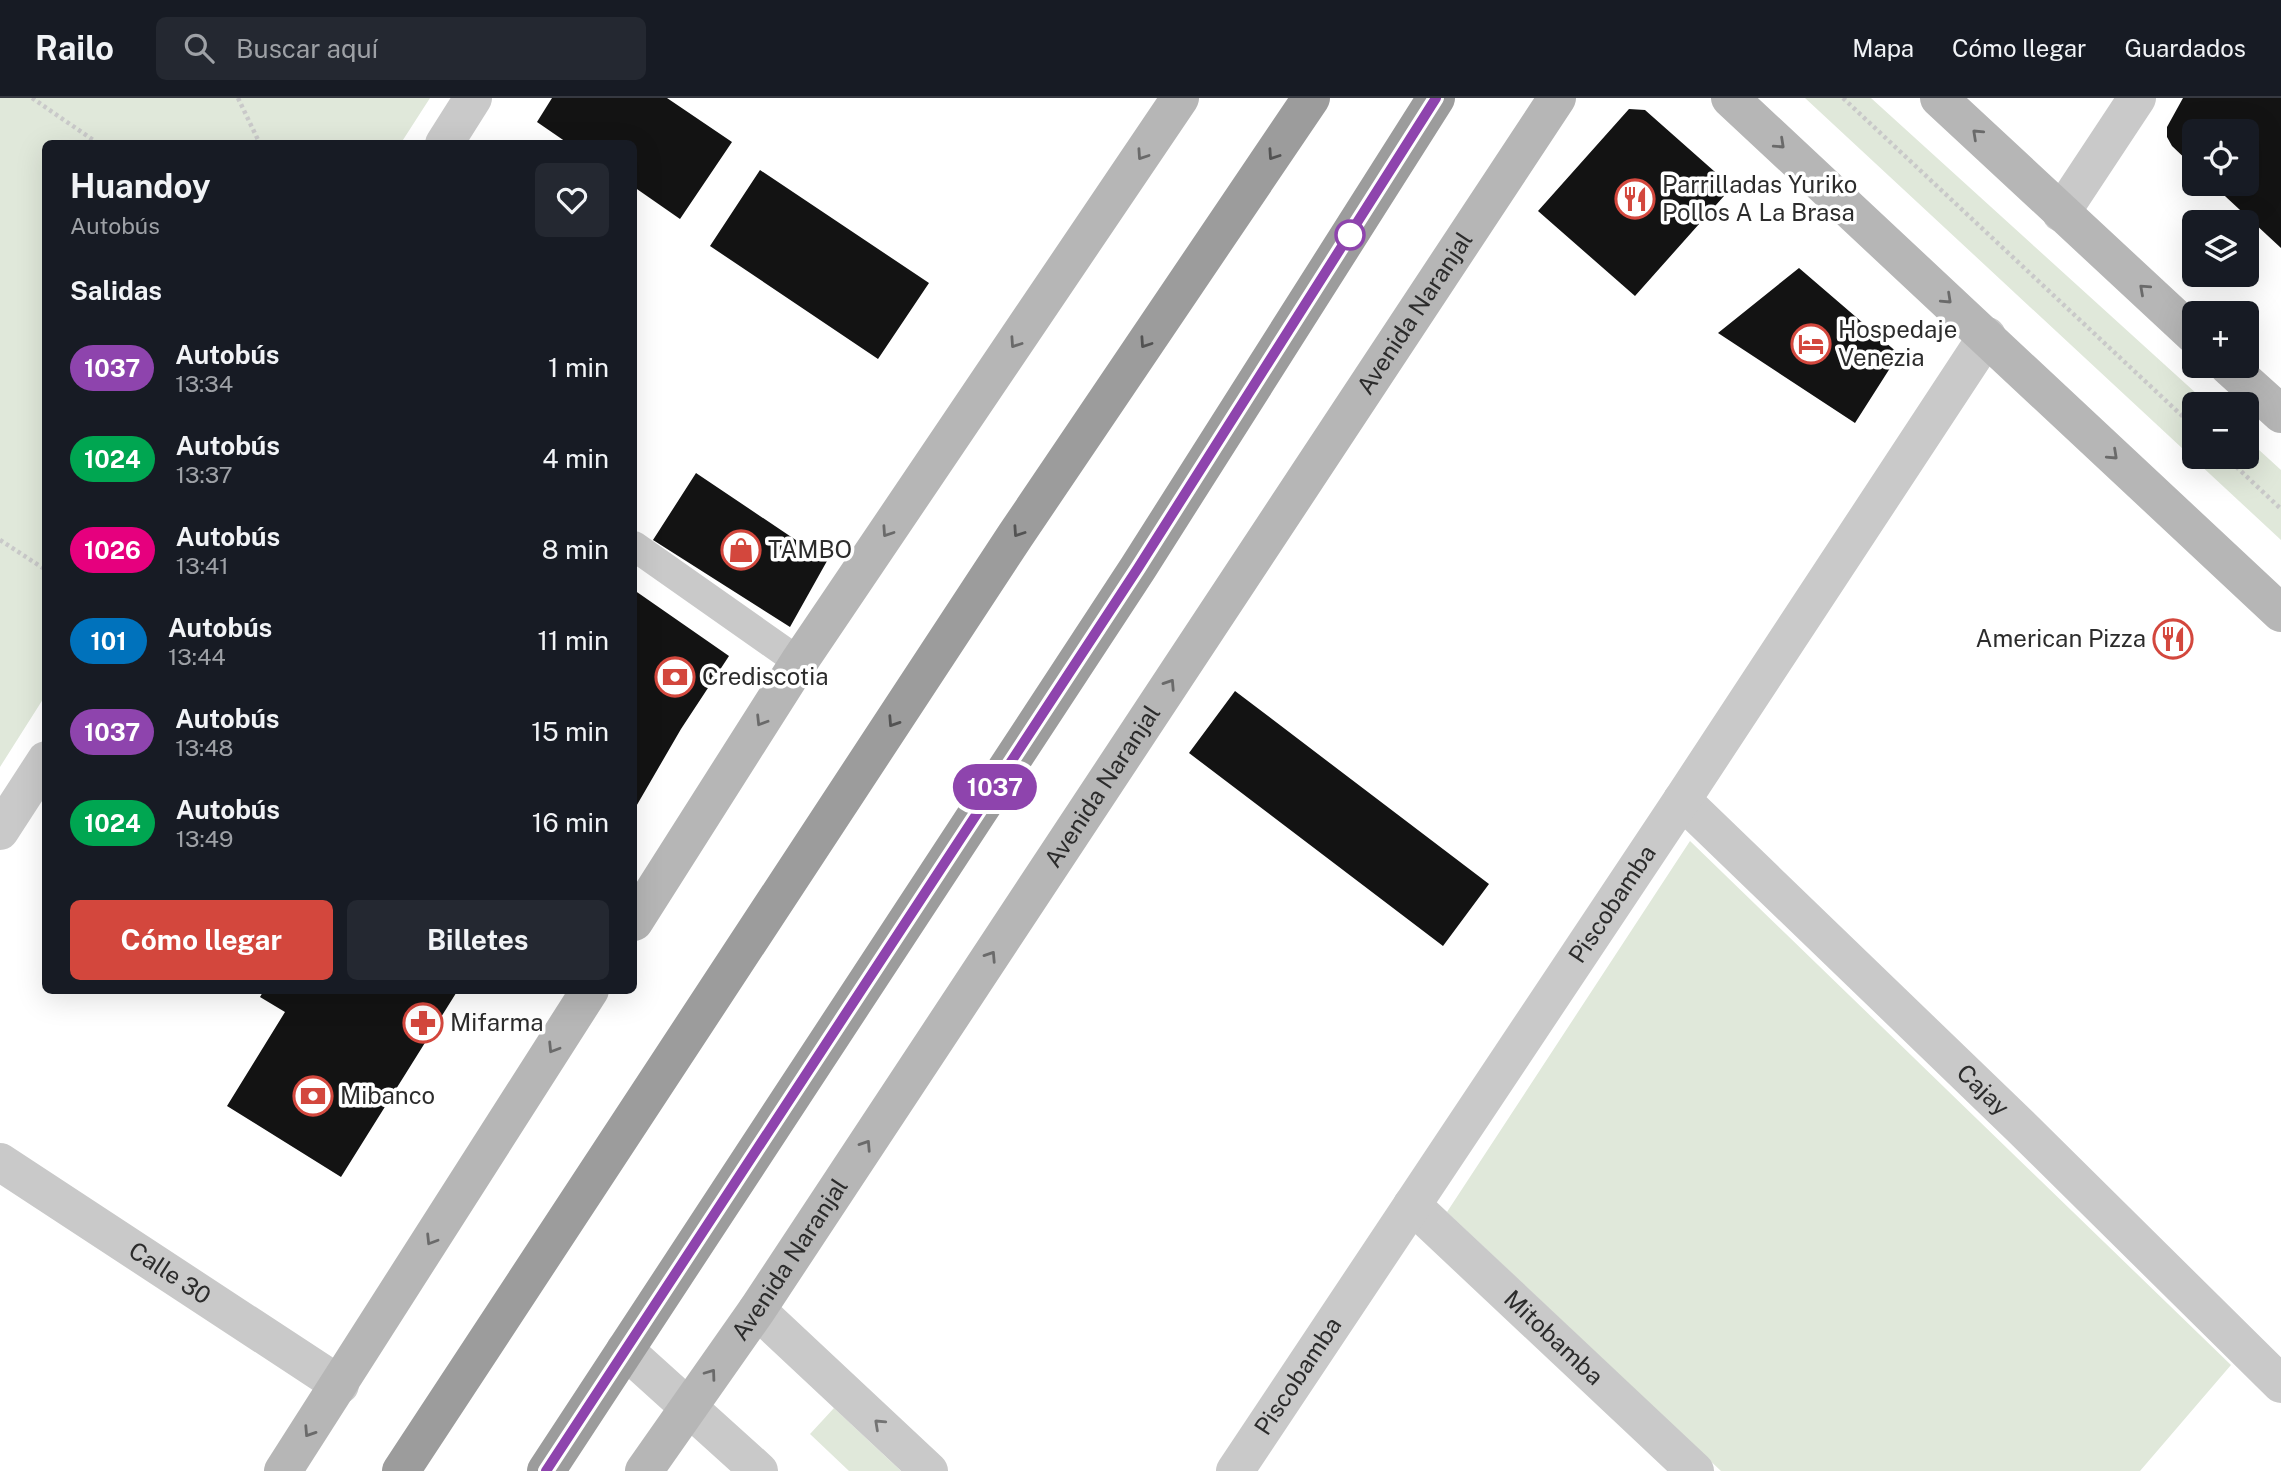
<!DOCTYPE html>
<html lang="es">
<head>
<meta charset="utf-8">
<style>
	:root { --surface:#171b24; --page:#242831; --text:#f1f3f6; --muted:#9ea1a6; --line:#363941; --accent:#d3473d }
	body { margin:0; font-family:"Public Sans",sans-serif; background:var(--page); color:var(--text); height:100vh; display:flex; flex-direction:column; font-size:26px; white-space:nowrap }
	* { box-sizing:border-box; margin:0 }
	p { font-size:23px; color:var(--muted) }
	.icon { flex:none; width:38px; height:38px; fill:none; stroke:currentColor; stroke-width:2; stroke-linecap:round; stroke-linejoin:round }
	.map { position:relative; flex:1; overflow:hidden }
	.details { position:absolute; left:42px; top:42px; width:595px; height:854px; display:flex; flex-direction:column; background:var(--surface); border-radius:10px; box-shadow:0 7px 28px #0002 }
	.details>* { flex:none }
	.badge { padding:0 14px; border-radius:23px; font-size:24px; line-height:46px }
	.buttons { position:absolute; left:2182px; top:21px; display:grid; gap:14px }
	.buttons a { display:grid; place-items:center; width:77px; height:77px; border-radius:10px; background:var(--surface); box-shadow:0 7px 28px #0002; font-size:35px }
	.map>.badge { position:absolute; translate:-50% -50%; box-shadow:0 0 0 4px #fff }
	h2 { padding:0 28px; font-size:26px; line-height:63px }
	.round { display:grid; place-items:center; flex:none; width:74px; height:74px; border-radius:10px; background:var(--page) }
	.overview { display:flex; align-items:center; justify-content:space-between; height:119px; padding:0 28px }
	h1 { font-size:33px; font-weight:700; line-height:52px }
	.action { display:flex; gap:14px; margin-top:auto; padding:14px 28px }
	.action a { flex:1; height:80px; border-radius:10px; background:var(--accent); color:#fff; font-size:28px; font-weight:700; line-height:80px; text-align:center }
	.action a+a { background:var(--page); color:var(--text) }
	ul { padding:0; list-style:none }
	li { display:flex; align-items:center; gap:21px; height:91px; padding:0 28px }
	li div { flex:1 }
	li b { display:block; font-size:26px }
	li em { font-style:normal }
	li .badge { min-width:77px; font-weight:700; text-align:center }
	header { display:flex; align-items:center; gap:42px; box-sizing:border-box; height:98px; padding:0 35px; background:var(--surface); border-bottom:2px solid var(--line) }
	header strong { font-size:33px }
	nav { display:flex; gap:38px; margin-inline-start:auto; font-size:24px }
	.search { width:490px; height:63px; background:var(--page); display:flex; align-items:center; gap:18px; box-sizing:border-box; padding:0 24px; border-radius:10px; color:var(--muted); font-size:26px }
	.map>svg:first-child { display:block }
</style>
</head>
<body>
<header>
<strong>Railo</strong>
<div class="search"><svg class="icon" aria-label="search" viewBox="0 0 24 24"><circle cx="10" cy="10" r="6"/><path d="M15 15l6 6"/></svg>Buscar aquí</div>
<nav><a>Mapa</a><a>Cómo llegar</a><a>Guardados</a></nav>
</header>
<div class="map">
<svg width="2281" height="1373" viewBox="0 0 2281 1373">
	<rect width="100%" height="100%" fill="#fff"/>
	<path fill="#e0e8da" d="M0,0H430L401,45L46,46L45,598L0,669Z
		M1805,0H1871L2208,306H2194V359H2247V341L2281,372V442Z
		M1690,743L2231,1267L2140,1373H1721L1447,1114Z
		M834,1310L901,1373H849L810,1336Z"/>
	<path fill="#131313" d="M552,0H667L732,44L680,121L634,89V46H569L537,24Z
		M2183,0H2281V150L2212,86H2247V33H2194V69L2172,48L2167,39V29Z
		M1629,11L1645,12L1732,89L1635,198L1538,113Z
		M760,72L929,185L878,261L710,148Z
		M1799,170L1899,256L1855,325L1718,235Z
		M696,375L827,463L790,529L653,442Z
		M634,492L729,558L681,631L634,712Z
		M1235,593L1489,786L1443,848L1189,655Z
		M264,892H458L341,1079L227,1008L285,914L260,899Z"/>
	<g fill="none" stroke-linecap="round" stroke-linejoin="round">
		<path stroke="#c9c9c9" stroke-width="4.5" stroke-dasharray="3.5 3.5" stroke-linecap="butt" d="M32,0L99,46
			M238,0L260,46
			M1843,0L2194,329
			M2226,359L2281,411
			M0,442L46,472"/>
		<path stroke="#c9c9c9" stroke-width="30" d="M634,448L799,564"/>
		<g stroke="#c9c9c9" stroke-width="38">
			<path d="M444,46L473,0"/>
			<path d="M2061,115L2137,0"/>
			<path id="s1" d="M1682,702L2020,1028L2281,1286"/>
			<path d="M0,733L46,662"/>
			<path id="s2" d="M0,1064L340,1287"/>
			<path id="s3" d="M1412,1107L1695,1373"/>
			<path id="s4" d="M1235,1373L1682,702L1987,238"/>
		</g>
		<path stroke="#c9c9c9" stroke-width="38" d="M757,1212L929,1373
			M625,1252L759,1373"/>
		<g stroke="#b6b6b6" stroke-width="38">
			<path d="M1730,0L2281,515"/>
			<path d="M1939,0L2194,237"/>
			<path d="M2228,268L2281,316"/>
			<path d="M634,824L799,564L1180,0"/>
			<path d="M283,1373L590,892"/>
			<path id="s5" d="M644,1373L757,1212L1557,0"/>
		</g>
		<path stroke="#9c9c9c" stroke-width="38" d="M401,1373L1015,438L1311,0
			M546,1373L1138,470L1436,0"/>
	</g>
	<defs><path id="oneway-chevron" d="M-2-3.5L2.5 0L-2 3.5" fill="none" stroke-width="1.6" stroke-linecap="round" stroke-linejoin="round" transform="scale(1.75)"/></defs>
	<g stroke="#6a6a6a">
		<use href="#oneway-chevron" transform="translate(1977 36) rotate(-137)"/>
		<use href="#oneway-chevron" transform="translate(1780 46) rotate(43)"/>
		<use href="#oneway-chevron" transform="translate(1142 57) rotate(124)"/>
		<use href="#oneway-chevron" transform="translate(2144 191) rotate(-138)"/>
		<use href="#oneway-chevron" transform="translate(1947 201) rotate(43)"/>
		<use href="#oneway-chevron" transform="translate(1015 245) rotate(124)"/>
		<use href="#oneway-chevron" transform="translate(2113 357) rotate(43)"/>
		<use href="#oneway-chevron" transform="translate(887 434) rotate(124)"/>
		<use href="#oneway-chevron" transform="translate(1170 586) rotate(-57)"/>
		<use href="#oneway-chevron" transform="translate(761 623) rotate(122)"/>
		<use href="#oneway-chevron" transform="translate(991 858) rotate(-57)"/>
		<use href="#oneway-chevron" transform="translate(553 950) rotate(122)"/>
		<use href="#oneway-chevron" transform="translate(866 1047) rotate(-57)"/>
		<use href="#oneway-chevron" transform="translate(431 1142) rotate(122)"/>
		<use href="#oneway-chevron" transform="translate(711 1276) rotate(-54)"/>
		<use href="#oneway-chevron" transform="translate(309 1334) rotate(123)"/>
	</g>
	<g stroke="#535353">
		<use href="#oneway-chevron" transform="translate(1273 57) rotate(124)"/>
		<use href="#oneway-chevron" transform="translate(1145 245) rotate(124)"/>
		<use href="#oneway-chevron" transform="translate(1018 434) rotate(124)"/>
		<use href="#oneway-chevron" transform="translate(893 624) rotate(123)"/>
	</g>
	<use stroke="#737373" href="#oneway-chevron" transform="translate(879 1326) rotate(-137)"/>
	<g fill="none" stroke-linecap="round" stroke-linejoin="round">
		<g stroke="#fff" stroke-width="16">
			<path id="line" d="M546,1373L1138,470L1436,0"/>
		</g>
		<use href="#line" stroke="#8e44ad" stroke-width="10"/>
	</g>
	<defs>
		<g id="restaurant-ring" transform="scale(2.0125)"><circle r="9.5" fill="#fff" stroke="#d3473d" stroke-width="1.5"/><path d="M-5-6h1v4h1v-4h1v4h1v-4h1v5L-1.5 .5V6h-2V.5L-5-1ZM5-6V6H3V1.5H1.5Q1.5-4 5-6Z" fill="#d3473d"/></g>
		<g id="hotel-ring" transform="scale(2.0125)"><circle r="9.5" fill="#fff" stroke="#d3473d" stroke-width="1.5"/><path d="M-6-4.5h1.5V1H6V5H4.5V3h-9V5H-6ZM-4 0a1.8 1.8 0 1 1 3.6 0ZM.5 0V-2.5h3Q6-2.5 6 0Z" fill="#d3473d"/></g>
		<g id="shop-ring" transform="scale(2.0125)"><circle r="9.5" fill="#fff" stroke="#d3473d" stroke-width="1.5"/><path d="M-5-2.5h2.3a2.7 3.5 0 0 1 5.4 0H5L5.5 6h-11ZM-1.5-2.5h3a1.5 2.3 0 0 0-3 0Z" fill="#d3473d"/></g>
		<g id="bank-ring" transform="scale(2.0125)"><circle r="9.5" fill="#fff" stroke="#d3473d" stroke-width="1.5"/><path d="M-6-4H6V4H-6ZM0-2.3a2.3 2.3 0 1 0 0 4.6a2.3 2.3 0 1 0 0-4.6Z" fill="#d3473d"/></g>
		<g id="pharmacy-ring" transform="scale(2.0125)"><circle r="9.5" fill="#fff" stroke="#d3473d" stroke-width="1.5"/><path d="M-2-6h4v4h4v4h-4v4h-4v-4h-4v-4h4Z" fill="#d3473d"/></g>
	</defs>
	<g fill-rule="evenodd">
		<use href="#restaurant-ring" x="1635" y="101"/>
		<use href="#hotel-ring" x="1811" y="246"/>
		<use href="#shop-ring" x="741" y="452"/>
		<use href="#restaurant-ring" x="2173" y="541"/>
		<use href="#bank-ring" x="675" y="579"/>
		<use href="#pharmacy-ring" x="423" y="925"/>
		<use href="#bank-ring" x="313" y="998"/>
	</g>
	<circle fill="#fff" stroke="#8e44ad" stroke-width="3.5" cx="1350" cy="137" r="14"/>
	<g text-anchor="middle" stroke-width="7" stroke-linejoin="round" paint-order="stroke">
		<g font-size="24" fill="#2c2c2c" stroke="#fff" text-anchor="start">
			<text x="1662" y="95">Parrilladas Yuriko<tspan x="1662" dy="28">Pollos A La Brasa</tspan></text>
			<text x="1838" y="240">Hospedaje<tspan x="1838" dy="28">Venezia</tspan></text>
			<text x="768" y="460">TAMBO</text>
			<text x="2146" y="549" text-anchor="end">American Pizza</text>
			<text x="702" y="587">Crediscotia</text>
			<text x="450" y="933">Mifarma</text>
			<text x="340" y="1006">Mibanco</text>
		</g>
		<g font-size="24" fill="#2c2c2c" stroke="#fff">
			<text dy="8" stroke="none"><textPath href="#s5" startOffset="1391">Avenida Naranjal</textPath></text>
			<text dy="8" stroke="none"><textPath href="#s5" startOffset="824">Avenida Naranjal</textPath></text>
			<text dy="8" stroke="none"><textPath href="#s4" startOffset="681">Piscobamba</textPath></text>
			<text dy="8" stroke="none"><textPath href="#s1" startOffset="418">Cajay</textPath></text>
			<text dy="8" stroke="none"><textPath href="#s5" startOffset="257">Avenida Naranjal</textPath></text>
			<text dy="8" stroke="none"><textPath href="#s2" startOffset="203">Calle 30</textPath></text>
			<text dy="8" stroke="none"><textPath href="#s3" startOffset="194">Mitobamba</textPath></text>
			<text dy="8" stroke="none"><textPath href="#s4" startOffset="114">Piscobamba</textPath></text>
		</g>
	</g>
</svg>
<div class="buttons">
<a><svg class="icon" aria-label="locate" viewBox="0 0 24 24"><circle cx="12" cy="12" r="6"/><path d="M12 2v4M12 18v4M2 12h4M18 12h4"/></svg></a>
<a><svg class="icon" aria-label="layers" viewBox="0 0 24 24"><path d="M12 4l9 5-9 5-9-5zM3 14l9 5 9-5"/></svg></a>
<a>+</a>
<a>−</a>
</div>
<b class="badge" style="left:995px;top:689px;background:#8e44ad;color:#fff">1037</b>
<section class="details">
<div class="overview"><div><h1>Huandoy</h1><p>Autobús</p></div><a class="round"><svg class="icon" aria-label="heart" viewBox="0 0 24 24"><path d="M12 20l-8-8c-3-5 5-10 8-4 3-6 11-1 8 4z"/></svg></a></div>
<h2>Salidas</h2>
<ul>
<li><span class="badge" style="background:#8e44ad;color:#fff">1037</span><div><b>Autobús</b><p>13:34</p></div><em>1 min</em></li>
<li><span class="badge" style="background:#00a651;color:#fff">1024</span><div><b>Autobús</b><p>13:37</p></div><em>4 min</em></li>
<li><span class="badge" style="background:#e6007e;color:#fff">1026</span><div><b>Autobús</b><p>13:41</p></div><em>8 min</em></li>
<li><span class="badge" style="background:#0072bc;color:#fff">101</span><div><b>Autobús</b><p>13:44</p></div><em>11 min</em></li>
<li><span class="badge" style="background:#8e44ad;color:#fff">1037</span><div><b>Autobús</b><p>13:48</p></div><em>15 min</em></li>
<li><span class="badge" style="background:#00a651;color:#fff">1024</span><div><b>Autobús</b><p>13:49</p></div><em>16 min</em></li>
</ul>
<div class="action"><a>Cómo llegar</a><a>Billetes</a></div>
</section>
</div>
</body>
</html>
